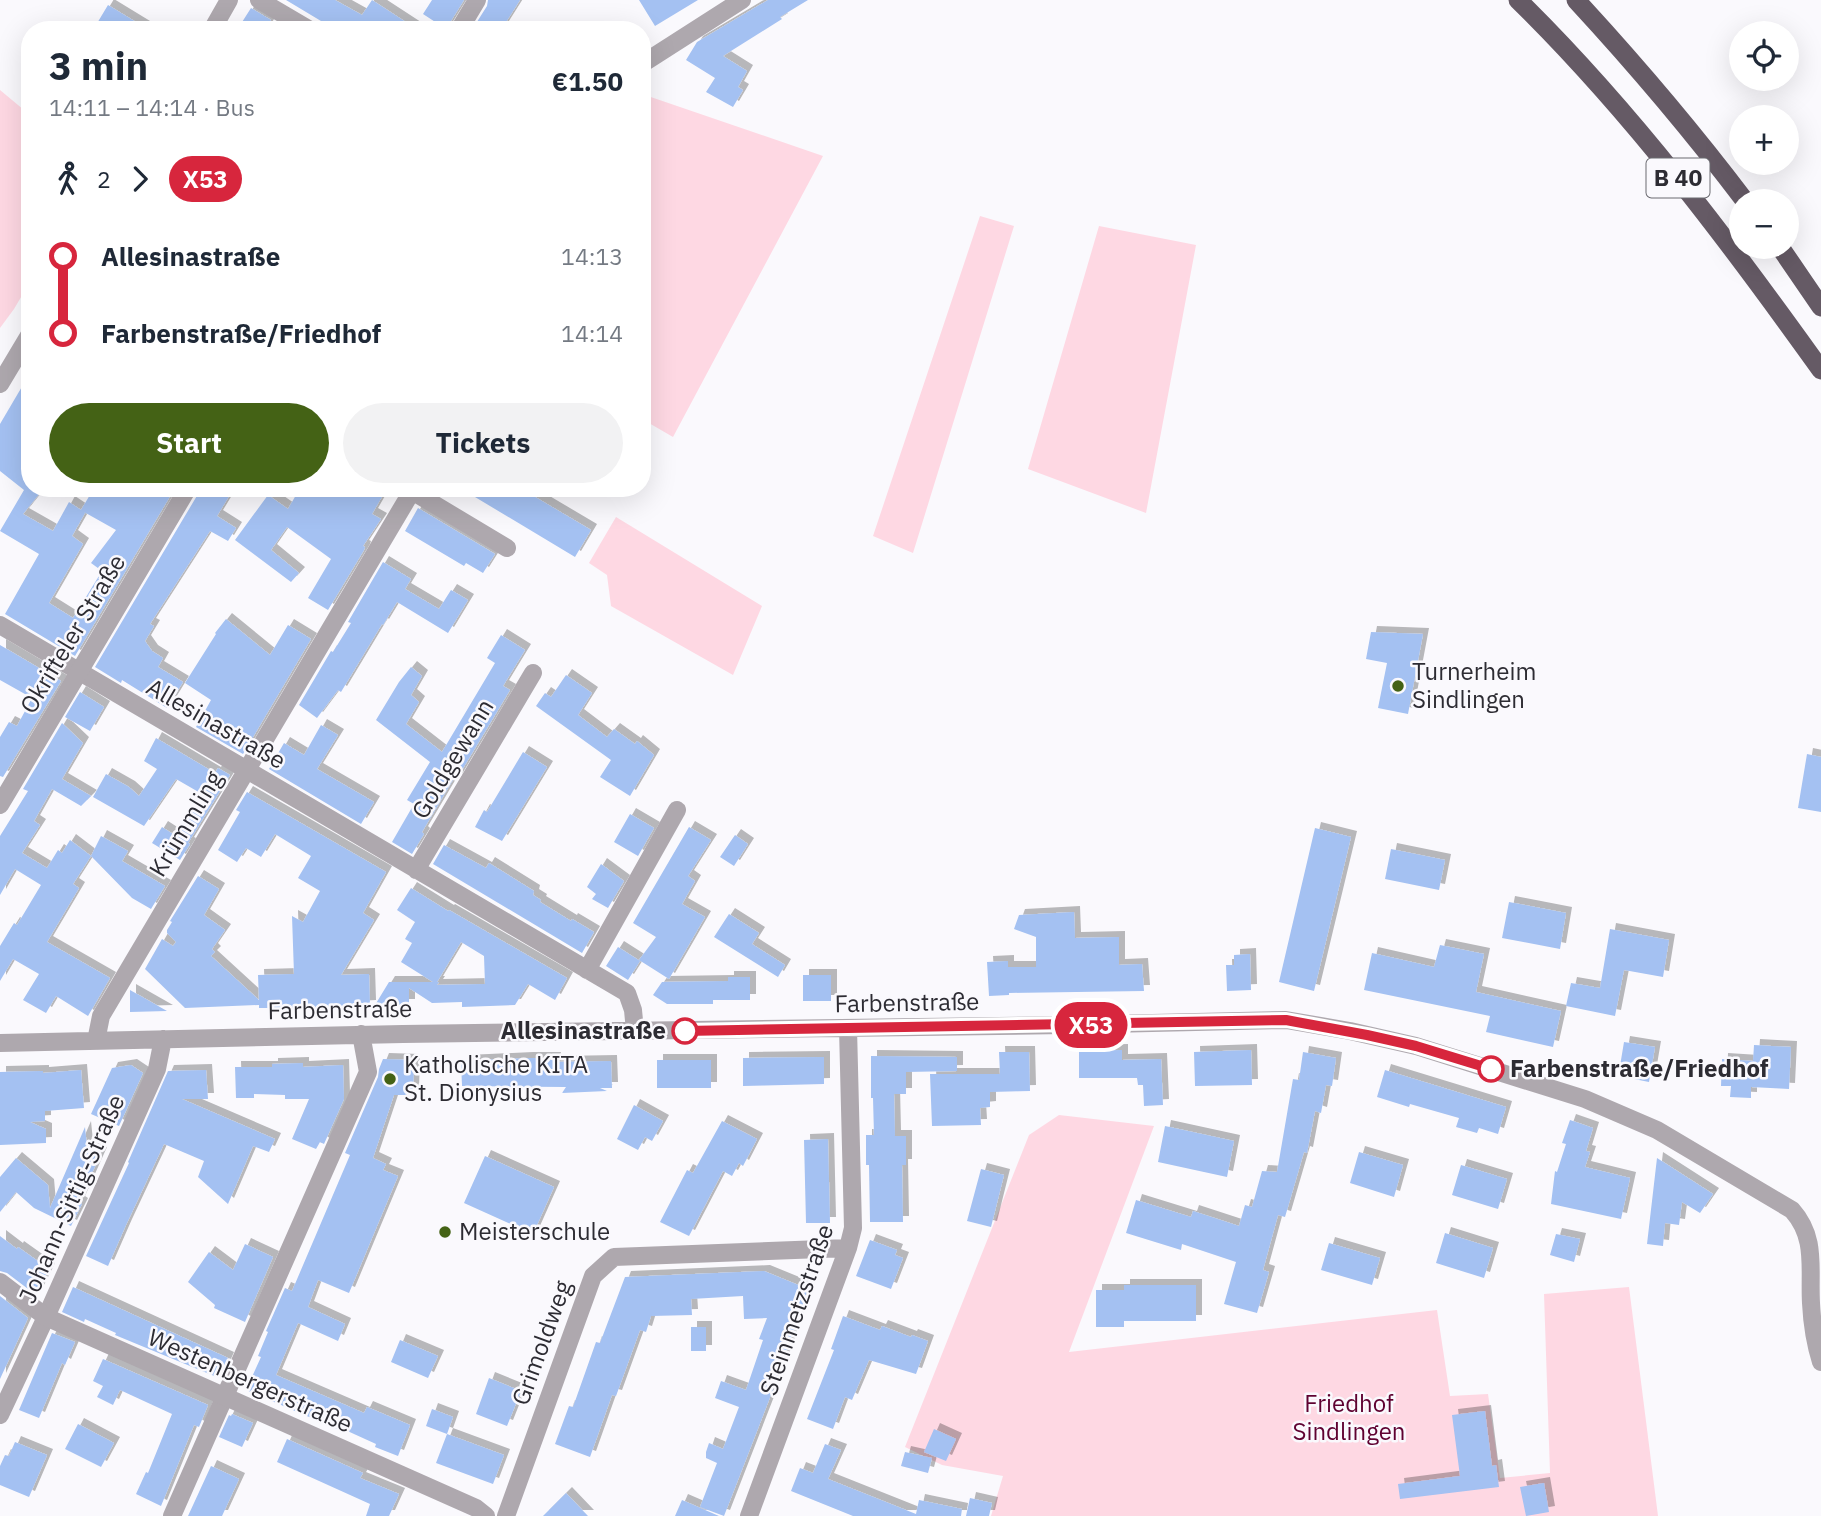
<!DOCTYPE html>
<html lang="en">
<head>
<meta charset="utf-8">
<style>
	:root { --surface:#fff; --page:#f2f2f3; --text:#1f2937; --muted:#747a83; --accent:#446215 }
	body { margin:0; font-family:"IBM Plex Sans",sans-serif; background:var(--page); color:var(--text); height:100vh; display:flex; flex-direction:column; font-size:26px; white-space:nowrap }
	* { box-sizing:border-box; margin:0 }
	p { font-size:23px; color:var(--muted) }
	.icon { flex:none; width:38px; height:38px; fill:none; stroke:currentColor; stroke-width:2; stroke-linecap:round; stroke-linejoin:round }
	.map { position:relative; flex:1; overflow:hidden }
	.details { position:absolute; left:21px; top:21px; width:630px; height:476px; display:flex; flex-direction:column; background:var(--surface); border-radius:28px; box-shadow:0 7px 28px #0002 }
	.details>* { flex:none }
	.badge { padding:0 14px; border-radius:23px; font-size:24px; line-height:46px }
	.buttons { position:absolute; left:1729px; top:21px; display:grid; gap:14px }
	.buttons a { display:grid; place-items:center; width:70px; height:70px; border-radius:50%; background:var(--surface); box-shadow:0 7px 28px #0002; font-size:35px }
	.map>.badge { position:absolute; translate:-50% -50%; box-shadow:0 0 0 4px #fff }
	.legs { display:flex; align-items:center; gap:10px; height:77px; padding:0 28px; font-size:23px }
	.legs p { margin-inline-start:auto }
	.headline { display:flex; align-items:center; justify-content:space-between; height:119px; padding:0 28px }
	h1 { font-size:38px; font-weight:800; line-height:52px }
	.primary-button { display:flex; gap:14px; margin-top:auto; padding:14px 28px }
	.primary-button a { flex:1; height:80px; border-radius:42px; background:var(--accent); color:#fff; font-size:28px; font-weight:800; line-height:80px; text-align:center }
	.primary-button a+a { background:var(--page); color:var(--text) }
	ul { padding:0 28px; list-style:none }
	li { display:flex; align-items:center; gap:24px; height:77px; font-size:26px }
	li i { display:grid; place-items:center; width:10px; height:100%; margin:0 9px; background:currentColor }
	li i::after { content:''; width:18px; height:18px; margin:-9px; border:5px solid; border-radius:50%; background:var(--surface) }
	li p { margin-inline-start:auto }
	li:first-child i { background:linear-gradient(#0000 50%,currentColor 0) }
	li:last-child i { background:linear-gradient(currentColor 50%,#0000 0) }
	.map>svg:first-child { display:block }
</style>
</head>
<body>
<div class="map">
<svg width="1821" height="1516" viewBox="0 0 1821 1516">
	<defs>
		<filter id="shadow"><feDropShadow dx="6" dy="-6" stdDeviation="0" flood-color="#0004"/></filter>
	</defs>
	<rect width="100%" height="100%" fill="#faf9fd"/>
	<path fill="#fed8e3" d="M0,90L30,115V282L14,309L0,328Z
		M642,94L823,156L673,437L642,419Z
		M980,216L1014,226L913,553L873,536Z
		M1099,226L1196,245L1146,513L1028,469Z
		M616,517L762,606L733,675L611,606L607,575L589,563Z
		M1059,1115L1154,1126L1069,1352L1437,1310L1450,1396L1488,1394L1500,1478L1550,1473L1544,1294L1629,1287L1658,1516H991L1003,1476L942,1465L905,1447L1029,1135Z"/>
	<path fill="#a4c1f2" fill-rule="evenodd" filter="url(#shadow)" d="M286,0H335L362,15L372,0L418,30H336Z
		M432,0H464L446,29L423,14Z
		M488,0H520L501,30H481L475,25L487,6Z
		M639,0H698L655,26Z
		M768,0H808L780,17L782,19L723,56L747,71L738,87L743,90L733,107L706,92L715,78L686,60L697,42Z
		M108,5L149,30H93Z
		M251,8L271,20L265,30H237Z
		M30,373V488H44L23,514L53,531L69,502L81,510L94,488H175L75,656L5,614L39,554L0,531L24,490L0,471V424ZM84,512L116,530L91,563L102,571L73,618L49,603L83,544L72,536L85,513Z
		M199,488H234L217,516L236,528L228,541L210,531L150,624L154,626L145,641L152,651L163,658L158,667L183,682L167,708L122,680L121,683L95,667L198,494Z
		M300,488H387L372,514L381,519L363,546L365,547L364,550L328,610L308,598L331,559L287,527L271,550L299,573L291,582L235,540L268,495L288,509Z
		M460,488H520L591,530L575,557Z
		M418,508L495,554L483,573L466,563L464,566L405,531Z
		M383,562L411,579L405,589L439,609L451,590L468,600L448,633L397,602L383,625L382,624L341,692L338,690L317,718L299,705L331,651L333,652L351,623L348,622Z
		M226,619L270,655L288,625L311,639L243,754L196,727L211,700L185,683L216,634L215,633Z
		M1371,632L1423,634L1408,714L1378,708L1387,663L1366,659Z
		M501,635L525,650L503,686L510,690L456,780L454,778L422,832L424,834L412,854L392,842L414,804L407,800L430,762L376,720L399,682L411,667L422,676L411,695L419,702L406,724L442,752L495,663L487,658Z
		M0,645L61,681L3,777L0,776V737L9,722L17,726L32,698L0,680Z
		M566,675L592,693L578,715L607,737L614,729L635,744L637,741L654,755L630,796L600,777L611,760L536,706L545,693L551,697Z
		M80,692L104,707L90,731L65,717Z
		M62,723L83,743L62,779L91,796L81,806L52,789L34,821L40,825L22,853L47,868L58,850L62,853L70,840L91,856L73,884L79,888L47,942L110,978L88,1016L56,996L46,1013L23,1000L39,974L13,959L0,981V946L14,923L17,925L41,885L15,869L0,895V836L28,791L23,789Z
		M321,725L338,735L317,769L374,802L361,824L269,769L284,743L304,755Z
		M156,738L215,773L218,768L230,775L188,843L190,844L180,860L152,843L162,827L176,836L202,794L176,779L144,826L93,797L106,774L129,787L139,796L157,769L144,761Z
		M523,752L547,767L502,841L475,827L484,810L487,812Z
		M1807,754L1821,757V812L1798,808Z
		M247,792L386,872L363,913L374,920L341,975L369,974L370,1006L331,1008H259V1005L185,1008L145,969L162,939L173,946L176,942L167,933V930L172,922L170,921L198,876L219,889L204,915L225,930L212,949L215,952L211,956L259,1000L258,975L294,974L292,916L303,922L320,891L298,878L311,856L275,834L261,857L246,848L237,862L218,850L240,812L236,810Z
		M630,814L654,828L638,856L614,842Z
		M689,827L711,840L688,876L695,881L682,904L705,917L669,979L639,960L656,937L633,923Z
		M1315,828L1351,837L1314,991L1279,982Z
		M735,835L748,844L734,866L720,857Z
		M101,836L128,851L122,861L165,886L151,909L132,898L91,856Z
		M444,845L486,868L489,863L534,891L533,895L541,900L540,902L571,921L572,919L594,932L582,953L433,864Z
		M1391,849L1445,860L1439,890L1385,879Z
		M601,864L624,881L608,908L592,899L596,894L587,887Z
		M411,888L448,911L449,910L567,978L555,1000L528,984L515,1005L462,1007V1002L432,1003L409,988V1005H375L389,982H433L401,962L412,943L405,939L415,922L397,910ZM461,942L484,956L485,984L437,985L439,982H437Z
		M1509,902L1566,913L1560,949L1502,938Z
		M1074,912L1075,938L1119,937V965L1142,964L1144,991L1009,993V995L989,996L987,962L1008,961V967H1036V937L1014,929L1019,915Z
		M729,914L759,933L752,944L785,965L778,977L714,937Z
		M1610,929L1669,940L1663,977L1624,970L1615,1016L1566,1006L1571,983L1600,988Z
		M1440,945L1484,954L1476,992L1561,1011L1553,1047L1486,1032L1490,1016L1364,990L1372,953L1434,967Z
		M618,947L640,961L628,980L606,966Z
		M1250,954L1251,990L1227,991L1226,965H1234V955Z
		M803,975H831V1001H803Z
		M728,977H750V1000H713V1004H667L653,995L662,982L728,981Z
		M130,990L167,1011L130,1012Z
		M1624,1042L1655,1047L1649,1082L1634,1079L1635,1075L1619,1072Z
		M1754,1045L1791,1047L1789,1089L1751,1087V1098L1730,1097L1731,1086H1721L1722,1059L1753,1061Z
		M1122,1050V1060L1161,1059L1163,1105L1144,1106L1143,1085H1138L1137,1078H1079V1051Z
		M1251,1050L1252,1085L1195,1086L1194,1052Z
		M999,1052H1029L1030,1091L990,1092V1107L980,1108L981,1125L932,1126L930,1074H1000Z
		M1303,1052L1336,1058L1332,1086L1326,1085L1321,1113L1315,1111L1307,1153L1304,1152L1285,1217L1278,1215L1263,1270L1269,1272L1257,1313L1224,1304L1236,1262L1182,1244L1181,1250L1126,1233L1136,1200L1191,1217L1193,1211L1239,1226L1245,1205L1252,1207L1262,1171L1277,1172L1293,1079L1299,1080Z
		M871,1056L957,1057V1071L906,1072V1094H894L895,1136H906V1165H902L903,1222H870L869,1165H866V1135H874L873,1098H871Z
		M824,1057V1084L743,1086V1058Z
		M527,1058H555L554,1062L611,1061L612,1088H600L607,1091L562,1093L566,1087L462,1086L461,1061Z
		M383,1059L414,1060L413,1095H394L373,1158L386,1164L383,1170L398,1176L349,1293L318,1280L308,1307L345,1324L338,1341L298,1323L276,1375L364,1413L367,1407L410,1425L398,1456L375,1447L376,1444L343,1429L342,1431L246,1390L261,1357L258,1356L268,1332L266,1331L285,1288L292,1291L350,1155L345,1153L378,1077L379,1069Z
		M657,1060H711V1088H657Z
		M303,1063V1067L343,1065L344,1099L324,1144L320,1142L316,1149L292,1139L309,1099H285V1095L254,1094V1098H236L235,1067H272V1064Z
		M131,1065L143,1073L119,1126L91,1114L112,1068Z
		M81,1070L84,1108L45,1111V1121L30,1122L46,1129V1143L0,1145V1072L43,1071V1073Z
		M206,1070L208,1099H182L275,1139L269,1152L253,1146L228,1204L198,1177L204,1161L164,1144L126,1225L108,1266L86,1256L129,1163L128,1162L168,1071Z
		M1385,1070L1506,1107L1498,1134L1479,1128L1477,1133L1456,1127L1459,1118L1410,1104L1409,1107L1377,1097Z
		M634,1105L663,1121L652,1141L645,1137L638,1150L617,1139Z
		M1570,1120L1593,1128L1586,1151L1590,1152L1585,1167L1630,1178L1621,1219L1551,1204L1555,1171L1557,1172L1566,1144L1562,1143Z
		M722,1121L757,1139L743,1166L739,1163L732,1176L723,1171L689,1236L660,1222L687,1170L693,1173Z
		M1165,1126L1234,1141L1227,1177L1158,1162Z
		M85,1127L87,1147L101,1153L79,1202L82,1204L71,1226L34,1208L16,1192L0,1212V1177L16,1158L48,1185L50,1208Z
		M828,1139L830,1223H806L804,1140Z
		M1359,1152L1403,1165L1394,1197L1350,1183Z
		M485,1156L554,1187L533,1234L464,1203Z
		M1657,1158L1713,1194L1700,1213L1682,1202L1679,1225L1665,1223L1663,1246L1647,1244Z
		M1461,1165L1507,1179L1498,1209L1452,1195Z
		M981,1169L1004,1175L991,1227L967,1221Z
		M1445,1233L1493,1248L1484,1278L1436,1263Z
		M1556,1234L1580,1239L1574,1262L1550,1255Z
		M0,1236L17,1249L18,1247L49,1269L36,1295L7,1273L0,1271Z
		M870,1240L897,1250L895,1255L903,1258L891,1289L856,1276Z
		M1329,1243L1380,1258L1372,1285L1321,1270Z
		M245,1244L273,1257L245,1322L214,1308L215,1305L188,1282L209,1252L233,1270Z
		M764,1271L808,1289L769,1400L724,1516L700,1507L717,1463L706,1458V1452L709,1443L723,1449L739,1407L715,1398L721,1381L746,1390L763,1340L759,1339L767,1318L744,1319L743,1296L691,1299L692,1315L651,1316L646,1332L640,1330L616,1396L612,1395L590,1457L555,1444L569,1406L573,1407L596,1342L600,1343L625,1277Z
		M1124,1285H1196V1321H1124V1327H1096V1290H1124Z
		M73,1287L228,1358L219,1378L115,1335L116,1333L85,1319L84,1322L62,1312Z
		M0,1296L28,1318L0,1379Z
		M843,1316L880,1330L882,1326L911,1337L912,1335L928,1341L916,1374L869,1360L852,1400L845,1397L833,1429L807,1419L834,1350L831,1349Z
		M691,1327H706V1351H691Z
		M52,1333L75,1342L65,1365L62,1363L39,1418L19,1410Z
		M400,1340L438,1356L428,1378L391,1362Z
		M103,1359L208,1405L199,1427L194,1425L161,1506L136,1494L146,1472L148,1473L172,1414L120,1390L113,1405L97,1397L103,1386L93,1381Z
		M489,1378L521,1391L507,1426L476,1414Z
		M432,1409L453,1417L447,1434L426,1426Z
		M1485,1411L1492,1466L1496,1465L1499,1487L1400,1499L1398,1484L1460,1476L1452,1415Z
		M232,1414L253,1423L242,1447L219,1437L229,1415L231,1416Z
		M78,1424L114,1443L101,1467L65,1449Z
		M934,1429L956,1439L946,1461L924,1452Z
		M447,1434L504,1455L493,1484L436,1463Z
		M287,1439L363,1473L360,1478L399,1494L389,1516H366L370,1504L277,1462Z
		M15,1442L47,1455L29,1497L0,1485V1466L5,1455L9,1456Z
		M825,1444L841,1450L828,1479L916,1514L919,1500L962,1509L961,1516H853L791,1491L800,1468L813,1473Z
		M905,1452L932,1458L928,1473L901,1466Z
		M211,1466L239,1479L222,1516H188Z
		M1544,1483L1549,1512L1526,1516L1520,1487Z
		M566,1493L588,1516H543Z
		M970,1498L992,1503L989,1516H966Z
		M682,1500L719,1516H675Z"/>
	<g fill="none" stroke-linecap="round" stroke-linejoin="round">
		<path stroke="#aea8ae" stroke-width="18" d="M259,0L310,30
			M212,30L229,0
			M642,64L742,0
			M0,384L30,334
			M407,488L507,548
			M0,625L627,993L633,1010L635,1031
			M416,870L533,673
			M587,970L677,810
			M96,1041L101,1016L412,491
			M0,1043L403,1034L1065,1025L1286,1020L1350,1031L1416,1046L1585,1099L1657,1130L1792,1210C1817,1238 1809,1268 1811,1303C1812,1323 1815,1343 1821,1362
			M0,1415L46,1317L157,1069L163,1039
			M172,1516L368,1072L361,1034
			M506,1516L593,1276L614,1257L848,1248
			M749,1516L848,1248L853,1228L848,1028"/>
		<path stroke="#aea8ae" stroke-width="18" d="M459,30L477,0
			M0,805L188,488
			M0,1282L46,1317L476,1508L486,1516"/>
		<path stroke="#655a65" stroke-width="19" d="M1518,0C1632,112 1728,240 1821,370
			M1576,0C1636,65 1692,131 1745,201
			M1780,247L1821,307"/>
	</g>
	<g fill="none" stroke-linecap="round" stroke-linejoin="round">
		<g stroke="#fff" stroke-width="16">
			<path id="line-1" d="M685,1031L1286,1020L1367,1035L1416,1046L1491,1069"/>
		</g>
		<use href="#line-1" stroke="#d7263d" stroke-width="10"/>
	</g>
	<g fill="#446215" stroke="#faf9fd" stroke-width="2.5">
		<circle cx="1398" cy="686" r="7"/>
		<circle cx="390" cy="1079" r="7"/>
		<circle cx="445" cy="1232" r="7"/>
	</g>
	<g fill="#fff" stroke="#d7263d" stroke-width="3.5">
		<circle cx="685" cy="1031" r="12"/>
		<circle cx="1491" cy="1069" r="12"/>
	</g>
	<g text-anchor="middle" stroke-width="5" stroke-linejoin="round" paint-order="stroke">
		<rect fill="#faf9fd" stroke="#6a6a70" stroke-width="2" x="1646.5" y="158.5" width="63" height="39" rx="5"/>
		<g font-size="23" font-weight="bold" fill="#2d2c33">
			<text x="1678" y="186">B 40</text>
		</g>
		<g font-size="24" fill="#2d2c33" stroke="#faf9fd">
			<text transform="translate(73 634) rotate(-59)" y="8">Okrifteler Straße</text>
			<text transform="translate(216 724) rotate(30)" y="8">Allesinastraße</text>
			<text transform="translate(453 759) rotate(-59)" y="8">Goldgewann</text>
			<text transform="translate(186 824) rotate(-59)" y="8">Krümmling</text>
			<text transform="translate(907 1003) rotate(-1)" y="8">Farbenstraße</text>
			<text transform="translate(340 1010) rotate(-1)" y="8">Farbenstraße</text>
			<text transform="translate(72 1199) rotate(-66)" y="8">Johann-Sittig-Straße</text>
			<text transform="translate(797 1310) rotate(-71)" y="8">Steinmetzstraße</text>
			<text transform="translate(542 1343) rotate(-70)" y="8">Grimoldweg</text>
			<text transform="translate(250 1381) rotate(24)" y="8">Westenbergerstraße</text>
		</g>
		<g font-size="24" fill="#2d2c33" stroke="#faf9fd" text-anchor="start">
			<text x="1412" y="680">Turnerheim<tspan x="1412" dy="28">Sindlingen</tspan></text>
			<text x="404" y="1073">Katholische KITA<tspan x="404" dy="28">St. Dionysius</tspan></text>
			<text x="459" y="1240">Meisterschule</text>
		</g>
		<g font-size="24" font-weight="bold" fill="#2d2c33" stroke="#faf9fd" text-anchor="end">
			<text x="666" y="1039">Allesinastraße</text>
			<text x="1510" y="1077" text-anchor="start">Farbenstraße/Friedhof</text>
		</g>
		<g font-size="24" fill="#5f0231" stroke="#faf9fd">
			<text x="1349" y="1412">Friedhof<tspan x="1349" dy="28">Sindlingen</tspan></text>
		</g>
	</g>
</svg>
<div class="buttons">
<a><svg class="icon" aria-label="locate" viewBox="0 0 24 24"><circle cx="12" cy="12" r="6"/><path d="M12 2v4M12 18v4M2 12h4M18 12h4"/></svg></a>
<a>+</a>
<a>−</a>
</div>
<b class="badge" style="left:1091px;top:1025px;background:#d7263d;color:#fff">X53</b>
<section class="details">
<div class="headline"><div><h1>3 min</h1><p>14:11 – 14:14 · Bus</p></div><b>€1.50</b></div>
<div class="legs"><svg class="icon" aria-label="walk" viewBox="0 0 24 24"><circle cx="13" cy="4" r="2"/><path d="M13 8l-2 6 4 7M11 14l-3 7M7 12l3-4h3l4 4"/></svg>2<svg class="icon" aria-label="forward" viewBox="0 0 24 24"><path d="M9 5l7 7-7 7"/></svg><b class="badge" style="background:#d7263d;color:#fff">X53</b></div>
<ul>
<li><i style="color:#d7263d"></i><b>Allesinastraße</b><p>14:13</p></li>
<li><i style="color:#d7263d"></i><b>Farbenstraße/Friedhof</b><p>14:14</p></li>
</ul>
<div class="primary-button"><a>Start</a><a>Tickets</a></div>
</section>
</div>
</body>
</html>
